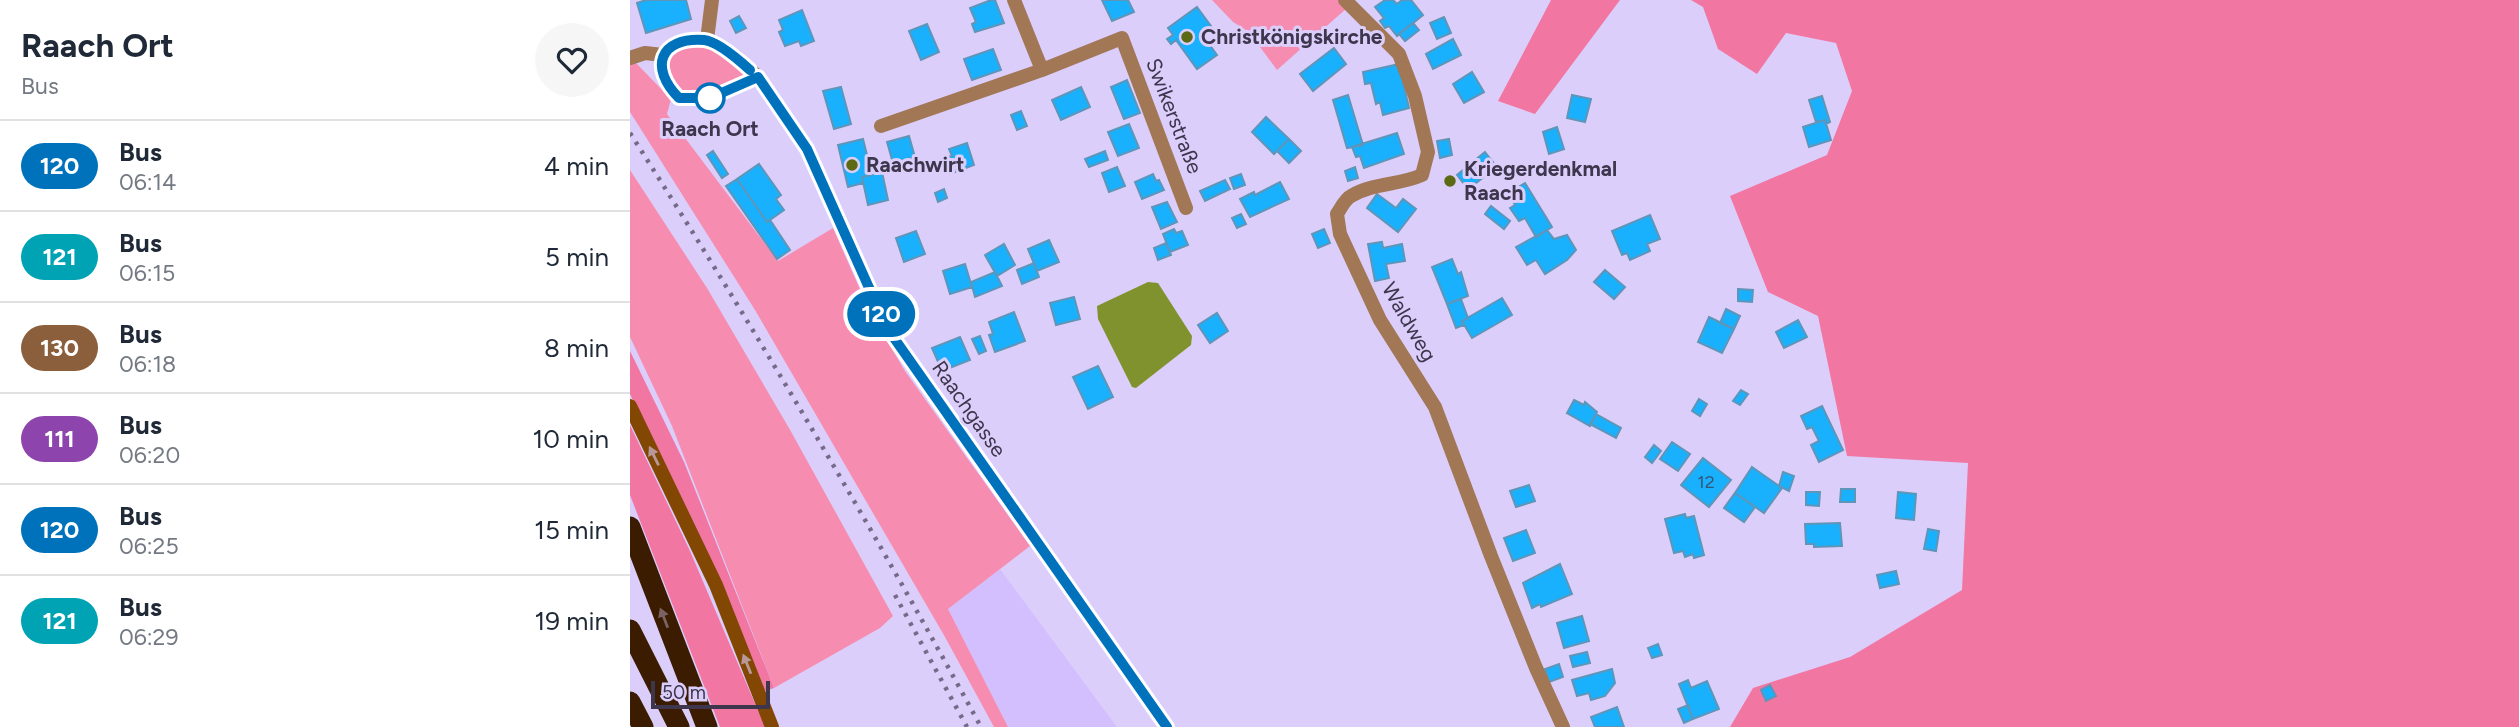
<!DOCTYPE html>
<html lang="en">
<head>
<meta charset="utf-8">
<style>
	:root { --surface:#fff; --page:#f6f6f7; --text:#1f2937; --muted:#747a83; --line:#e0e1e3 }
	body { margin:0; font-family:Figtree,sans-serif; background:var(--page); color:var(--text); height:100vh; display:flex; flex-direction:column; font-size:26px; white-space:nowrap }
	* { box-sizing:border-box; margin:0 }
	p { font-size:23px; color:var(--muted) }
	.icon { flex:none; width:38px; height:38px; fill:none; stroke:currentColor; stroke-width:2; stroke-linecap:round; stroke-linejoin:round }
	.map { position:relative; flex:1; overflow:hidden }
	.sheet { display:flex; flex-direction:column; background:var(--surface); width:630px }
	.sheet>* { flex:none }
	.badge { padding:0 14px; border-radius:23px; font-size:24px; line-height:46px }
	.scale { position:absolute; left:21px; bottom:18px; width:119px; box-sizing:border-box; padding-left:7px; border:4px solid #3d364c; border-top:0; font-size:19px; line-height:24px; white-space:nowrap; color:#3d364c; -webkit-text-stroke:5px #dccefb; paint-order:stroke }
	.map>.badge { position:absolute; translate:-50% -50%; box-shadow:0 0 0 4px #fff }
	.round { display:grid; place-items:center; flex:none; width:74px; height:74px; border-radius:37px; background:var(--page) }
	.headline { display:flex; align-items:center; justify-content:space-between; height:119px; padding:0 21px }
	h1 { font-size:33px; font-weight:700; line-height:52px }
	ul { padding:0; list-style:none }
	li { display:flex; align-items:center; gap:21px; height:91px; padding:0 21px; border-top:2px solid var(--line) }
	li div { flex:1 }
	li b { display:block; font-size:26px }
	li em { font-style:normal }
	li .badge { min-width:77px; font-weight:700; text-align:center }
	main { display:flex; flex:1; min-height:0 }
	.map>svg:first-child { display:block }
</style>
</head>
<body>
<main>
<section class="sheet">
<div class="headline"><div><h1>Raach Ort</h1><p>Bus</p></div><a class="round"><svg class="icon" aria-label="heart" viewBox="0 0 24 24"><path d="M12 20l-8-8c-3-5 5-10 8-4 3-6 11-1 8 4z"/></svg></a></div>
<ul>
<li><span class="badge" style="background:#0072bc;color:#fff">120</span><div><b>Bus</b><p>06:14</p></div><em>4 min</em></li>
<li><span class="badge" style="background:#00a3b4;color:#fff">121</span><div><b>Bus</b><p>06:15</p></div><em>5 min</em></li>
<li><span class="badge" style="background:#8b5e3c;color:#fff">130</span><div><b>Bus</b><p>06:18</p></div><em>8 min</em></li>
<li><span class="badge" style="background:#8e44ad;color:#fff">111</span><div><b>Bus</b><p>06:20</p></div><em>10 min</em></li>
<li><span class="badge" style="background:#0072bc;color:#fff">120</span><div><b>Bus</b><p>06:25</p></div><em>15 min</em></li>
<li><span class="badge" style="background:#00a3b4;color:#fff">121</span><div><b>Bus</b><p>06:29</p></div><em>19 min</em></li>
</ul>
</section>
<div class="map">
<svg width="1889" height="727" viewBox="0 0 1889 727">
	<rect width="100%" height="100%" fill="#dccefb"/>
	<path fill="#d3bffe" d="M370,569L487,727H378L318,609Z"/>
	<path fill="#f68db1" d="M582,0H710L717,8L647,70L619,32L603,22Z
		M77,40L128,77L80,98H49C45,94 39,90 37,86C31,76 28,56 38,49C49,41 64,41 77,40Z
		M6,63L41,99L37,114L148,261L203,228L240,312L275,371L400,546L318,609L378,727H364L315,637L125,310L0,112V65Z
		M0,170L77,288L159,428L263,616L250,628L144,688L42,426L0,337Z"/>
	<path fill="#f176a2" d="M921,0H990L905,114L868,101Z
		M1061,0H1889V727H1100L1123,688L1220,657L1332,590L1338,463L1217,456L1188,316L1138,292L1100,196L1197,155L1222,91L1206,43L1156,33L1127,74L1088,49L1073,7Z
		M0,351L54,462L144,688L135,691L71,542L0,394Z
		M0,425L60,551L135,727H90L0,495Z"/>
	<path fill="#80922d" d="M518,282L528,283L562,336L561,345L506,388L502,387L468,319L467,306Z"/>
	<path fill="#19b1fd" stroke="#5f95b8" stroke-width="2" d="M16,0H56L61,19L16,33L7,3Z
		M361,0H365L374,23L345,32L342,24L346,22L340,8Z
		M472,0H498L504,12L482,21Z
		M755,0H763L767,4L772,0H781L793,15L767,36L759,26L755,28L750,21L754,18L745,7Z
		M567,7L581,26L571,33L587,55L567,69L546,40L541,44L537,39L543,35L538,28Z
		M172,10L184,41L171,46L169,41L155,46L149,32L153,30L149,20Z
		M109,16L116,28L106,33L100,21Z
		M814,17L821,33L807,39L800,23Z
		M783,23L789,30L775,41L769,34Z
		M297,24L309,52L291,60L279,31Z
		M823,39L831,55L803,69L796,54Z
		M704,48L716,64L683,91L670,74Z
		M363,49L371,70L342,80L334,59Z
		M769,64L779,108L753,115L750,102L746,104L741,83L735,84L733,72Z
		M842,72L854,92L834,103L823,84Z
		M497,80L510,113L494,119L481,87Z
		M211,87L221,124L204,129L193,91Z
		M451,87L460,107L431,120L422,100Z
		M718,95L733,145L717,148L703,100Z
		M942,95L961,99L955,122L937,118Z
		M1192,96L1200,122L1196,124L1195,120L1186,122L1179,100Z
		M391,111L397,126L387,130L381,115Z
		M636,117L659,139L644,154L622,132Z
		M1195,120L1201,140L1179,147L1173,127Z
		M499,124L509,148L488,156L478,132Z
		M927,127L934,149L919,154L913,132Z
		M767,133L774,154L734,168L730,156L726,157L722,147Z
		M279,136L285,157L263,163L257,142Z
		M233,139L242,175L232,177L233,183L218,187L208,145Z
		M659,139L671,151L659,163L647,151Z
		M819,139L822,155L810,158L807,141Z
		M337,143L344,165L320,174L314,158L322,156L319,149Z
		M83,151L98,174L92,178L77,155Z
		M475,151L478,160L459,167L455,159Z
		M855,152L867,167L838,189L827,175Z
		M129,164L151,195L146,199L154,210L137,222L107,179Z
		M487,167L495,186L479,192L472,173Z
		M725,167L728,178L718,181L715,171Z
		M252,172L258,200L238,205L232,177Z
		M523,174L526,181L529,180L534,190L512,199L505,182Z
		M611,174L615,185L604,189L600,178Z
		M107,179L137,222L140,220L160,250L147,259L96,186Z
		M595,180L600,189L575,201L570,191Z
		M650,182L659,199L620,217L610,199L624,192L625,195Z
		M895,183L922,227L906,237L895,218L889,221L880,208L885,205L878,193Z
		M314,189L317,198L308,202L305,193Z
		M747,194L766,208L773,199L786,209L768,232L737,208Z
		M537,202L547,222L531,229L522,207Z
		M861,206L880,221L874,229L855,214Z
		M611,214L616,224L607,228L602,218Z
		M1020,215L1030,239L1017,244L1020,251L1000,260L997,253L992,255L982,231Z
		M544,229L546,233L552,231L558,245L540,252L533,234Z
		M694,229L700,243L688,248L682,234Z
		M917,230L924,239L937,235L946,250L937,260L915,274L906,260L897,265L886,247Z
		M286,231L295,254L274,262L266,238Z
		M419,240L429,262L407,271L398,249Z
		M752,242L753,248L772,244L775,261L756,264L759,278L745,281L738,244Z
		M536,243L541,255L528,260L524,248Z
		M374,244L385,265L367,276L355,255Z
		M822,259L828,274L831,272L838,296L817,304L802,267Z
		M404,263L409,277L392,284L387,270Z
		M335,264L342,287L320,294L313,271Z
		M975,270L995,287L984,299L964,282Z
		M365,272L372,286L345,297L341,282Z
		M1108,289L1123,290L1122,302L1108,301Z
		M444,297L450,319L426,325L420,303Z
		M872,298L882,315L842,338L832,321Z
		M831,299L838,318L832,321L834,325L826,328L817,304Z
		M1096,309L1110,316L1104,329L1090,323Z
		M384,312L395,341L365,352L359,335L363,334L359,322Z
		M587,313L598,331L580,343L568,325Z
		M1079,317L1104,329L1092,353L1068,342Z
		M1168,320L1177,337L1154,348L1146,332Z
		M350,336L356,351L349,354L342,339Z
		M330,337L340,360L312,371L302,348Z
		M468,366L483,397L458,409L443,377Z
		M1111,390L1118,394L1110,405L1103,401Z
		M1069,399L1077,404L1070,416L1062,411Z
		M944,400L954,405L955,402L967,412L960,426L937,413Z
		M1192,406L1213,450L1189,462L1181,445L1189,441L1182,427L1177,429L1171,416Z
		M966,414L991,428L986,438L960,424Z
		M1042,442L1060,454L1048,471L1030,459Z
		M1024,445L1031,451L1022,463L1015,457Z
		M1073,458L1101,480L1079,507L1051,485Z
		M1122,467L1152,488L1134,513L1105,493Z
		M1153,472L1164,476L1159,491L1149,486Z
		M899,485L905,501L886,507L880,491Z
		M1211,489H1225V502H1210Z
		M1176,492H1190L1189,506L1176,505Z
		M1268,492L1286,494L1284,520L1266,518Z
		M1105,493L1125,507L1114,522L1094,508Z
		M1055,514L1056,518L1064,516L1074,555L1064,558L1063,554L1055,557L1053,551L1044,553L1035,519Z
		M1210,523L1212,546L1184,547V544H1176L1175,524Z
		M1298,529L1309,531L1306,551L1294,549Z
		M896,530L905,553L883,561L874,538Z
		M930,564L942,594L911,607L910,604L902,608L893,583Z
		M1266,571L1269,584L1250,588L1247,575Z
		M952,616L959,641L934,648L927,623Z
		M1028,644L1032,655L1022,658L1018,648Z
		M957,652L960,663L943,667L940,656Z
		M929,664L933,677L919,682L915,669Z
		M982,669L985,683L975,696L961,700L959,693L947,696L942,680Z
		M1058,680L1061,688L1077,681L1089,709L1063,719L1049,684Z
		M1140,685L1146,696L1136,701L1131,690Z
		M1058,705L1063,719L1054,723L1048,709Z
		M987,707L994,727H965L961,717Z"/>
	<g fill="none" stroke-linecap="round" stroke-linejoin="round">
		<path stroke="#a17755" stroke-width="14" d="M82,0L77,40L105,56L128,77L177,149L257,328L537,727
			M384,0L412,70
			M715,0L769,54L785,96L798,152L792,175C770,185 743,183 721,196C715,199 711,208 707,214L710,234L750,320L805,407L861,556L906,668L933,727
			M0,58L15,53L33,55
			M251,126L412,70L492,38L556,208"/>
		<path stroke="#834704" stroke-width="14" d="M0,406L86,585L142,727"/>
		<path stroke="#3b1c00" stroke-width="21" d="M0,527L77,727
			M0,630L49,727
			M0,702L13,727"/>
		<path stroke="#756b89" stroke-width="4.5" stroke-dasharray="3.5 7" stroke-linecap="butt" d="M0,133C124,327 241,525 351,727
			M265,595L337,727"/>
	</g>
	<defs><path id="oneway-solid" d="M-6-.8H1V-3.2L6.5 0L1 3.2V.8H-6Z" transform="scale(1.75)"/></defs>
	<g fill="#b89898">
		<use href="#oneway-solid" transform="translate(24 456) rotate(-116)"/>
		<use href="#oneway-solid" transform="translate(117 664) rotate(-112)"/>
	</g>
	<use fill="#7b6364" href="#oneway-solid" transform="translate(34 618) rotate(-111)"/>
	<g fill="none" stroke-linecap="round" stroke-linejoin="round">
		<g stroke="#fff" stroke-width="16">
			<path id="line" d="M120,70C110,61 87,41 74,40C29,37 19,68 49,98H80L128,77L177,149L257,328L537,727"/>
		</g>
		<use href="#line" stroke="#0072bc" stroke-width="10"/>
	</g>
	<g fill="#5c6a13" stroke="#dccefb" stroke-width="2.5">
		<circle cx="557" cy="37" r="7"/>
		<circle cx="222" cy="165" r="7"/>
		<circle cx="820" cy="181" r="7"/>
	</g>
	<circle fill="#fff" stroke="#0072bc" stroke-width="3.5" cx="80" cy="98" r="14"/>
	<g text-anchor="middle" stroke-width="6" stroke-linejoin="round" paint-order="stroke">
		<g font-size="18" fill="#345578">
			<text x="1076" y="488">12</text>
		</g>
		<g font-size="21" font-weight="bold" fill="#3d364c" stroke="#dccefb" text-anchor="start">
			<text x="571" y="44">Christkönigskirche</text>
			<text x="236" y="172">Raachwirt</text>
			<text x="834" y="176">Kriegerdenkmal<tspan x="834" dy="24">Raach</tspan></text>
		</g>
		<g font-size="21" fill="#3d364c" stroke="#dccefb">
			<text transform="translate(544 116) rotate(69)" y="7">Swikerstraße</text>
			<text transform="translate(779 322) rotate(60)" y="7">Waldweg</text>
			<text transform="translate(339 409) rotate(55)" y="7">Raachgasse</text>
		</g>
		<g font-size="21" font-weight="bold" fill="#3d364c" stroke="#dccefb">
			<text x="80" y="136">Raach Ort</text>
		</g>
	</g>
</svg>
<div class="scale">50 m</div>
<b class="badge" style="left:251px;top:314px;background:#0072bc;color:#fff">120</b>
</div>
</main>
</body>
</html>
